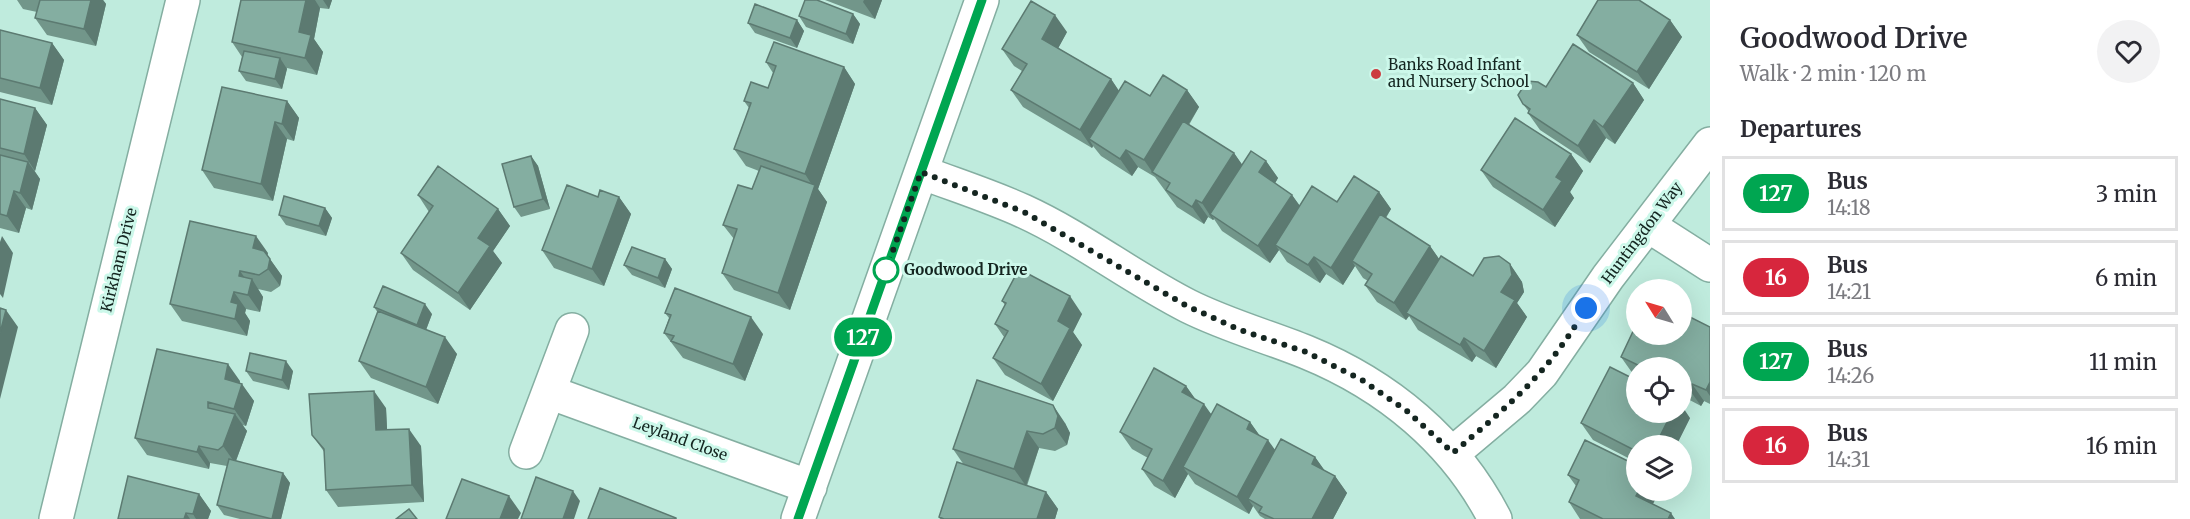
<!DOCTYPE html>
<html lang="en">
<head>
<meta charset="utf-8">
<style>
	:root { --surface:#fff; --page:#f2f2f3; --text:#2b2b33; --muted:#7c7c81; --line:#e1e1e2 }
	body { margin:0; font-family:Merriweather,serif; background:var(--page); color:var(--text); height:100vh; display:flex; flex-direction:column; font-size:22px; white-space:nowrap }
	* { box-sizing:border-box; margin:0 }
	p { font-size:20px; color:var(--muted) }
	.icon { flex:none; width:33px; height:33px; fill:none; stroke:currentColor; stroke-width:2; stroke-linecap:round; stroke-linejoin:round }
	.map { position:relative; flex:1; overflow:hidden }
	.side { display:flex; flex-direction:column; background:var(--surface); width:480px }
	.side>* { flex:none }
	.badge { padding:0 12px; border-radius:20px; font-size:21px; line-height:39px }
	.needle { width:39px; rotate:307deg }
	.buttons { position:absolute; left:1626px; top:279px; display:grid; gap:12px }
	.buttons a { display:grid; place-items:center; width:66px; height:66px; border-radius:50%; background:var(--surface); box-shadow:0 6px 24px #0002; font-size:30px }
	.you { position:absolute; width:30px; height:30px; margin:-15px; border:4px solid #fff; border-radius:50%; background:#1a73e8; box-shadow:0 0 0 9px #1a73e833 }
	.map>.badge { position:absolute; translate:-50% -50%; box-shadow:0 0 0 3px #fff }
	h2 { padding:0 30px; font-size:22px; line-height:54px }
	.round { display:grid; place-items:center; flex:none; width:63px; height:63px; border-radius:32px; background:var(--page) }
	.headline { display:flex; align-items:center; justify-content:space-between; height:102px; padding:0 30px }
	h1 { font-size:28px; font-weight:600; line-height:45px }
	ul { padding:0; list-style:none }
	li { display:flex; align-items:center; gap:18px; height:75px; margin:0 12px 9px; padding:0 18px; border:3px solid var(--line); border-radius:0px }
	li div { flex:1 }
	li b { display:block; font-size:22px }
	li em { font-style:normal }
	li .badge { min-width:66px; font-weight:700; text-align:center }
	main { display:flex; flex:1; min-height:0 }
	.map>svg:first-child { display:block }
</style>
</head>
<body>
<main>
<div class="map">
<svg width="1710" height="519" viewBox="0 0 1710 519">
	<rect width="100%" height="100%" fill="#bfebdd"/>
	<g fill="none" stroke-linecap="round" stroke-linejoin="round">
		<g stroke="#84aea1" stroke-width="36">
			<path id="street" d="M921,172C955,185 990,196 1023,211C1080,237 1131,277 1188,306C1226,325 1266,336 1306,352C1387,385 1455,441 1495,519
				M1649,226L1710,265
				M549,392L810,487
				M526,452L572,330
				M1453,453L1517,399L1542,373L1608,277L1710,144
				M56,519L183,0
				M798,519L982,0"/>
		</g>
		<use href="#street" stroke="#fff" stroke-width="33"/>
	</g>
	<path fill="#72968a" d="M17,0H103L106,4L96,46L47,35L35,18L37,12L23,9Z
		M241,0H332L329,9L320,8L314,39L323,52L317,75L287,68L282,89L246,81L239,71L242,57L232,42Z
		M825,0H882L875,19Z
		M853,14L860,24L853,44L806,27L799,16Z
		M797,20L804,31L797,48L755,33L748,23Z
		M1670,20L1682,37L1649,89L1589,52L1577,35Z
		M0,30L52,43L64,60L52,105L0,92Z
		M1067,32L1058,48L1111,79L1119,91L1150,96L1187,90L1199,107L1189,125L1234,153L1242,165L1266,161L1278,178L1275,183L1292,195L1300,206L1337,202L1379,192L1391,209L1386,218L1430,246L1439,259L1473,276L1510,264L1522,282L1524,292L1517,303L1527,317L1496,368L1476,356L1472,362L1418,330L1409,316L1406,320L1377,302L1365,285L1368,281L1363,278L1355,266L1343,285L1326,274L1320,283L1287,262L1279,250L1270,263L1222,231L1214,219L1213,220L1208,217L1204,224L1177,207L1155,177L1138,167L1132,176L1101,156L1093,146L1092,148L1023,107L1011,90L1022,71L1014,66L1002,49Z
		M766,62L844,67L855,84L818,189L827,202L790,310L734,290L722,273L734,239L723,225L752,189L759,171L746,166L734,149L749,108L744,101L768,88L773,73Z
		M1633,83L1644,100L1615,144L1606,138L1590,163L1540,130L1528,113L1529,112L1523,104L1546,87Z
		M0,99L35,108L47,125L35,171L34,170L40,179L32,210L26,208L19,233L0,228Z
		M287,101L299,118L294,141L287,139L273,201L214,188L202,170Z
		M1571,154L1583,171L1570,192L1574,198L1555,227L1493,187L1481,170Z
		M531,156L538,166L550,209L521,217L514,207Z
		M418,195L498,209L510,226L493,251L502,263L470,310L413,270L401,253L429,212Z
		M598,197H619L631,214L604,286L554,268L542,250Z
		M325,208L332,218L326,236L286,225L279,215Z
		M268,253L267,255L282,276L280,286L271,292L258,289L263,297L260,312L246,309L245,313L250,321L247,336L182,321L170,304Z
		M665,259L672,269L665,288L632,275L624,265Z
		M1002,301L1082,314L1073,332L1082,345L1053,401L1005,375L993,358L1004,337L995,324L1005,305Z
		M374,307L432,314L426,330L457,354L438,404L371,378L359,361L378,313Z
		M665,313L763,334L745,381L683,358L664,333L669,318Z
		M1710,327V404L1704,401L1701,406L1682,396V368H1636V375L1633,374L1621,357Z
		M246,371H293L289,390L253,381Z
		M240,381V383L254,401L246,426L242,425L247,431L236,461L283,473L290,483L281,519H240L224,515L217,505L227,466L210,463L209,469L147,455L135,438Z
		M1186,386L1196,400L1211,414L1250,422L1260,436L1275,450L1315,457L1325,471L1335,476L1347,493L1333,519H1265L1260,516L1253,506L1249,514L1195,484L1188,474L1175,498L1154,486L1142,469L1148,458L1132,449L1120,432Z
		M386,408L387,430L421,446L424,502L338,507L326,490L325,453L312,435Z
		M1690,418L1676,446H1636V462L1593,440L1581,423Z
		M1065,423L1070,433L1067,445L1055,451L1039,448L1027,486L1046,492L1058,509L1055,519H940L939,517L964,465L953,449Z
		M1568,475L1660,490L1653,504L1675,519H1580L1569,502L1576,486Z
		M199,494L211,511L208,519H118Z"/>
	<path fill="#5c7a71" d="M91,0H103L106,4L96,46L84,29Z
		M306,0H315L320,8L314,39L323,52L317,75L305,58L299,32Z
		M323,0H332L329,9Z
		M864,0H882L875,19L863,2Z
		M853,14L860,24L853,44L846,34Z
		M1055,15L1067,32L1054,56L1042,39Z
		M797,20L804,31L797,48L790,38Z
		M1670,20L1682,37L1649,89L1637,72Z
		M52,43L64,60L52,105L40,88Z
		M280,58L287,69L282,89L275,79Z
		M844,67L855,84L818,189L827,202L790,310L778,293L814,188L805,174Z
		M1111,79L1123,97L1089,139L1093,146L1092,148L1080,130Z
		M1633,83L1644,100L1615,144L1603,127Z
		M1187,90L1199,107L1157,176L1153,173L1144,160Z
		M287,101L299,118L294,141L282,124Z
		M35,108L47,125L35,171L24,154Z
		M1594,120L1606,138L1590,163L1578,146Z
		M275,122L287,139L273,201L261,184Z
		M1126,150L1138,167L1132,176L1120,159Z
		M1234,153L1246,170L1210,214L1214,219L1213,220L1202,203Z
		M1571,154L1583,171L1570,192L1574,198L1555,227L1543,210L1556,177Z
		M531,156L538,166L550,209L543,199Z
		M1266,161L1278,178L1271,190L1259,172Z
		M28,162L40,179L32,210L20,193Z
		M14,191L26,208L19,233L7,216Z
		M1379,192L1391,209L1356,264L1352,261L1355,266L1343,285L1331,268Z
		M1292,195L1304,212L1275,245L1279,250L1270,263L1258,246Z
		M619,197L631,214L604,286L592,269Z
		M1196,200L1208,217L1204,224L1192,207Z
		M325,208L332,218L326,236L319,226Z
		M498,209L510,226L493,251L502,263L470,310L458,293L478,238Z
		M2,236L13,253L3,298L0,294V242Z
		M256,236L268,253L265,265L253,248Z
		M1430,246L1442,263L1406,313L1409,316L1406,320L1394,303Z
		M1314,257L1326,274L1320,283L1308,265Z
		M270,259L282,276L280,286L268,269Z
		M665,259L672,269L665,288L658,278Z
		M1510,264L1522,282L1524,292L1517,303L1527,317L1496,368L1484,351Z
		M240,271L250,285L252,279L263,297L260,312L248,295L239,276Z
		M234,292L246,309L245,313L250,321L247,336L235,319L231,302Z
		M1070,296L1082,314L1073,332L1082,345L1053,401L1041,384L1058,321Z
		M425,304L432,314L424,335L417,325Z
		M6,310L18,327L0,399V333Z
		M751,317L763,334L745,381L733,364Z
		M445,337L457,354L438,404L426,387Z
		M1464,338L1476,356L1472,362L1460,345Z
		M286,361L293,371L289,390L282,380Z
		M228,364L240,381L237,396L225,379Z
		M1710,382V396L1706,390Z
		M242,384L254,401L246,426L234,409Z
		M1692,384L1704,401L1701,406L1689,389Z
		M1186,386L1198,403L1182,392Z
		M374,391L386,408L388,448L376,430Z
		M1204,404L1216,421L1183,467L1188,474L1175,498L1163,481Z
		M1053,405L1065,423L1070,433L1067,445L1055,428Z
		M1682,406L1690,418L1676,446H1655L1672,412H1682Z
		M235,414L247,431L235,463L223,446Z
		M1250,422L1262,439L1247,429Z
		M409,429L421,446L424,502L412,485Z
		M1027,431L1039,448L1026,486L1014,469Z
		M1268,440L1280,457L1248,499L1253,506L1249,514L1237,497Z
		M199,446L210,463L209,469L197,452Z
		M1315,457L1327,474L1312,464Z
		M283,473L290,483L281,519H272Z
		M1335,476L1347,493L1333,519H1312Z
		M1639,490H1660L1648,513L1636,496Z
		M573,491L580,501L574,519H563Z
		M1046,492L1058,509L1055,519H1037Z
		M199,494L211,511L208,519H196L193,514Z
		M509,496L521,513L518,519H500Z
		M186,513L190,519H184Z
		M1671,513L1675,519H1668Z"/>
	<path fill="#84aea1" stroke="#5c7a71" stroke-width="1.5" d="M40,0H91L84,29L35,18Z
		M241,0H306L299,32L311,35L305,58L232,42Z
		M805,0H817L853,14L846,34L799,16Z
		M1598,0H1639L1670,20L1637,72L1577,35Z
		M1031,1L1055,15L1042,39L1111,79L1080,130L1011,90L1027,64L1002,49Z
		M755,4L797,20L790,38L748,23Z
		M0,30L52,43L40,88L0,78Z
		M774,42L844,67L805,174L734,149L751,103L744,101L751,82L768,88L776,66L766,62Z
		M1573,44L1633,83L1603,127L1594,120L1578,146L1528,113L1530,109L1523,104L1518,95L1527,81L1538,82L1546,87Z
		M244,51L280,58L275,79L239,71Z
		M1163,75L1187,90L1144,160L1126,150L1120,159L1089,139L1125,81L1150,96Z
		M222,87L287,101L282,124L275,122L261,184L202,170Z
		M0,99L35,108L24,154L0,148Z
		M1515,118L1571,154L1556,177L1562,181L1543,210L1481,170Z
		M1183,121L1234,153L1202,203L1196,200L1192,207L1166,190L1170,183L1152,172Z
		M1251,151L1266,161L1259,172L1292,195L1258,246L1210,214Z
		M0,155L28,162L20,193L14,191L7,216L0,214Z
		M531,156L543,199L514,207L502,164Z
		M438,166L498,209L478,238L490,246L458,293L401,253L433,206L418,195Z
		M761,166L815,185L778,293L722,273L737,229L723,225L738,185L752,189Z
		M1354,176L1379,192L1331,268L1314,257L1308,265L1275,245L1312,186L1337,202Z
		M567,185L598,197L600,190L619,197L592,269L542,250Z
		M284,196L325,208L319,226L279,215Z
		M1380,214L1430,246L1394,303L1365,285L1372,274L1352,261Z
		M190,221L256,236L253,248L264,251L270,259L268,269L259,275L240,271L239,276L252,279L248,295L234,292L231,302L238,304L235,319L170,304Z
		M632,247L665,259L658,278L624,265Z
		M1441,256L1473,276L1484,258L1499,256L1510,264L1512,275L1501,292L1515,300L1484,351L1464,338L1460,345L1406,313Z
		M1019,269L1070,296L1058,321L1070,328L1041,384L993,358L1008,331L995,324L1006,303L1002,301Z
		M383,286L425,304L417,325L374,307Z
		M675,288L751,317L733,364L671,341L674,336L664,333L671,315L665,313Z
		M0,308L6,310L0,333Z
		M378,311L445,337L426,387L359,361Z
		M1682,313L1710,327V382L1706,390L1692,384L1689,389L1682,385V368H1644L1621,357L1636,325V334H1682Z
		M157,349L228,364L225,379L242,384L234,409L208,402V408L235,414L223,446L218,450L199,446L197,452L135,438Z
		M250,353L286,361L282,380L246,371Z
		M1610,367L1636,380V412H1672L1655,446H1636V451L1581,423Z
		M1154,368L1186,386L1182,392L1204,404L1163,481L1142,469L1152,449L1120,432Z
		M977,380L1053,405L1058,416L1055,428L1043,434L1027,431L1014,469L953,449Z
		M374,391L376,430L409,429L412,485L326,490L324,449L312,435L309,394Z
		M1217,404L1250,422L1247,429L1268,440L1237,497L1183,467Z
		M1281,439L1315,457L1312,464L1335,476L1312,519H1274L1259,512L1262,507L1248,499Z
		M1585,440L1636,465V490H1639L1636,496L1671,513L1668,519H1603L1569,502L1579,480L1568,475Z
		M229,459L283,473L272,519L217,505Z
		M957,462L1046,492L1037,519H944L939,517Z
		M128,476L199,494L193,514L186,513L184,519H118Z
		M536,477L573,491L563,519H521Z
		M462,479L509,496L500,519H446Z
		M600,488L676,518V519H588Z
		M409,509L417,519H396Z"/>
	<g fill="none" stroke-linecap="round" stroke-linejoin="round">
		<g stroke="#fff" stroke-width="14">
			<path id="line" d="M798,519L982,0"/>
		</g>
		<use href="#line" stroke="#00a651" stroke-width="9"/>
		<path stroke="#142520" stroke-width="6" stroke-dasharray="0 10.8" d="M886,270L921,172L1024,212L1187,306L1240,330L1306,352L1362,380L1407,411L1453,453C1510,404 1548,374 1586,308"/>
	</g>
	<circle fill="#cc3d40" stroke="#ccf8ea" stroke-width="2" cx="1376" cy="74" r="6"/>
	<circle fill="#fff" stroke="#00a651" stroke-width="3" cx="886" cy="270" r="12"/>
	<g text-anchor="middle" stroke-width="6" stroke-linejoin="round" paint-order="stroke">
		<g font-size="15" fill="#142520" stroke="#ccf8ea" text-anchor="start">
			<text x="1388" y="70">Banks Road Infant<tspan x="1388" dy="17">and Nursery School</tspan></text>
		</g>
		<g font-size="15" fill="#142520" stroke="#ccf8ea">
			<text transform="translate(1642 233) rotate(-53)" y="5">Huntingdon Way</text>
			<text transform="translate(119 260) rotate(-76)" y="5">Kirkham Drive</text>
			<text transform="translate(680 439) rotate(20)" y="5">Leyland Close</text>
		</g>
		<g font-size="15" font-weight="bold" fill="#142520" stroke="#ccf8ea" text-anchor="start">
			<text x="904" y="275">Goodwood Drive</text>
		</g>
	</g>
</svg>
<div class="buttons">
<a><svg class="needle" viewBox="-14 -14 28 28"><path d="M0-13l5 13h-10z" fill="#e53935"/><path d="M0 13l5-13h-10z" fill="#7c7c81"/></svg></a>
<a><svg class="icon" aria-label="locate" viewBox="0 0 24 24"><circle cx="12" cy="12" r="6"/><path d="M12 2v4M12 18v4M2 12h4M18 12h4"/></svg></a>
<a><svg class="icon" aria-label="layers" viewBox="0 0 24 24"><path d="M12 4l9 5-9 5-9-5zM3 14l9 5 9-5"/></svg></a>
</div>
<div class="you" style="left:1586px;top:308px"></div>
<b class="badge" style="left:863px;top:337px;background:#00a651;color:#fff">127</b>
</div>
<section class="side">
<div class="headline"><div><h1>Goodwood Drive</h1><p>Walk · 2 min · 120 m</p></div><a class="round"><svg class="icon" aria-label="heart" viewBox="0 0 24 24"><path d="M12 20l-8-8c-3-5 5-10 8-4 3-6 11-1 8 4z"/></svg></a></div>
<h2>Departures</h2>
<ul>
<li><span class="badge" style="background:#00a651;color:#fff">127</span><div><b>Bus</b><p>14:18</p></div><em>3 min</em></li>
<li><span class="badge" style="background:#d7263d;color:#fff">16</span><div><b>Bus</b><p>14:21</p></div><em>6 min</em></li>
<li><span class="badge" style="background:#00a651;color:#fff">127</span><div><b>Bus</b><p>14:26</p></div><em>11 min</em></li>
<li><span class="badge" style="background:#d7263d;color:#fff">16</span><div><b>Bus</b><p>14:31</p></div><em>16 min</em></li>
</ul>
</section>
</main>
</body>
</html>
